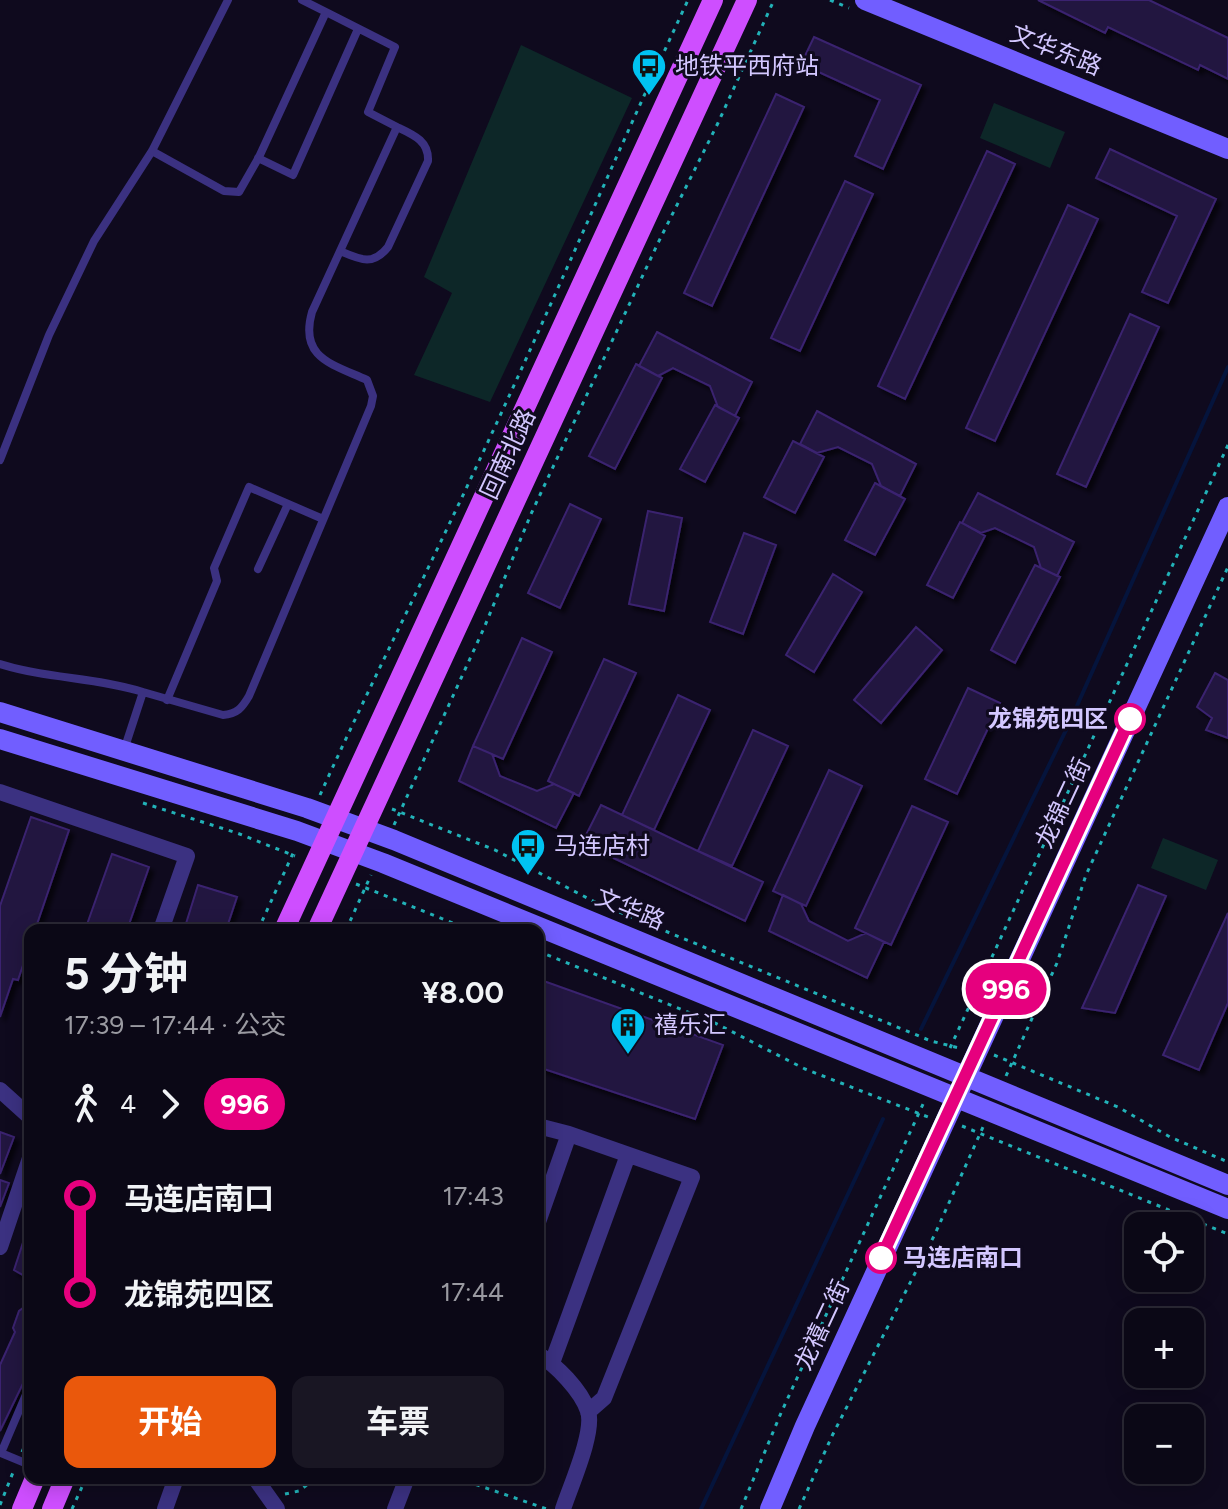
<!DOCTYPE html>
<html lang="zh">
<head>
<meta charset="utf-8">
<style>
	:root { --surface:#0b0816; --page:#191623; --text:#f1f3f6; --muted:#9a9aa1; --line:#2b2935; --accent:#ea580c }
	body { margin:0; font-family:Figtree,"Noto Sans SC",sans-serif; background:var(--page); color:var(--text); height:100vh; display:flex; flex-direction:column; font-size:30px; white-space:nowrap }
	* { box-sizing:border-box; margin:0 }
	p { font-size:26px; color:var(--muted) }
	.icon { flex:none; width:44px; height:44px; fill:none; stroke:currentColor; stroke-width:2; stroke-linecap:round; stroke-linejoin:round }
	.map { position:relative; flex:1; overflow:hidden }
	.details { position:absolute; left:24px; top:924px; width:520px; height:560px; display:flex; flex-direction:column; background:var(--surface); border-radius:16px; box-shadow:0 4px 20px #0003,0 0 0 2px var(--line) }
	.details>* { flex:none }
	.badge { padding:0 16px; border-radius:26px; font-size:28px; line-height:52px }
	.tools { position:absolute; left:1124px; top:1212px; display:grid; gap:16px }
	.tools a { display:grid; place-items:center; width:80px; height:80px; border-radius:16px; background:var(--surface); box-shadow:0 4px 20px #0003,0 0 0 2px var(--line); font-size:40px }
	.map>.badge { position:absolute; translate:-50% -50%; box-shadow:0 0 0 4px #fff }
	.legs { display:flex; align-items:center; gap:12px; height:88px; padding:0 40px; font-size:26px }
	.legs p { margin-inline-start:auto }
	.head { display:flex; align-items:center; justify-content:space-between; height:136px; padding:0 40px }
	h1 { font-size:44px; font-weight:700; line-height:60px }
	.button { display:flex; gap:16px; margin-top:auto; padding:16px 40px }
	.button a { flex:1; height:92px; border-radius:16px; background:var(--accent); color:#fff; font-size:32px; font-weight:700; line-height:92px; text-align:center }
	.button a+a { background:var(--page); color:var(--text) }
	ul { padding:0 40px; list-style:none }
	li { display:flex; align-items:center; gap:28px; height:96px; font-size:30px }
	li i { display:grid; place-items:center; width:12px; height:100%; margin:0 10px; background:currentColor }
	li i::after { content:''; width:20px; height:20px; margin:-10px; border:6px solid; border-radius:50%; background:var(--surface) }
	li p { margin-inline-start:auto }
	li:first-child i { background:linear-gradient(#0000 50%,currentColor 0) }
	li:last-child i { background:linear-gradient(currentColor 50%,#0000 0) }
	.map>svg:first-child { display:block }
</style>
</head>
<body>
<div class="map">
<svg width="1228" height="1509" viewBox="0 0 1228 1509">
	<defs>
		<filter id="shadow"><feDropShadow dx="4.5" dy="4.5" stdDeviation="2" flood-color="#0009"/></filter>
	</defs>
	<rect width="100%" height="100%" fill="#0f0a1e"/>
	<path fill="#0d2728" d="M521,45L632,98L490,402L414,375L452,293L424,277Z
		M994,103L1065,132L1050,168L980,138Z
		M1163,838L1218,860L1206,890L1151,868Z"/>
	<g fill="none" stroke-linecap="round" stroke-linejoin="round">
		<path stroke="#05143c" stroke-width="4" d="M921,1029L1068,726L1228,367
			M701,1509L883,1119"/>
	</g>
	<path fill="#221541" stroke="#3a246f" stroke-width="2" filter="url(#shadow)" d="M1038,0H1149L1228,38V79L1200,65L1198,70L1108,27L1105,33Z
		M814,37L921,85L883,169L855,156L880,100L801,64Z
		M776,94L804,107L712,306L684,293Z
		M1110,149L1216,199L1168,303L1142,292L1177,216L1096,178Z
		M987,151L1015,164L905,399L878,386Z
		M845,181L873,194L800,351L771,338Z
		M1068,205L1098,219L995,441L966,428Z
		M1130,314L1159,327L1086,487L1057,474Z
		M657,332L752,382L735,416L718,407L710,386L673,368L658,376L639,366Z
		M636,364L662,378L615,469L589,456Z
		M715,405L739,418L705,482L680,469Z
		M817,411L916,464L900,496L881,486L872,464L838,447L817,453L800,444Z
		M793,441L824,457L795,513L764,497Z
		M875,483L905,499L875,555L845,540Z
		M978,493L1074,542L1057,576L1041,568L1034,547L995,528L981,533L962,523Z
		M570,504L601,519L560,608L528,593Z
		M648,511L682,518L664,611L629,604Z
		M960,522L985,536L953,598L927,585Z
		M744,533L776,545L743,634L710,622Z
		M1035,565L1060,577L1015,663L991,650Z
		M833,574L862,592L814,672L786,655Z
		M916,627L942,650L881,723L854,700Z
		M522,638L552,652L503,759L473,746Z
		M604,659L636,673L579,796L548,781Z
		M1215,673L1228,680V738L1206,730L1212,718L1197,707Z
		M968,688L1000,703L957,794L925,779Z
		M678,695L710,710L654,830L622,815Z
		M753,730L788,746L732,866L698,851Z
		M473,746L492,754L500,776L537,791L554,784L574,793L556,828L459,781Z
		M829,770L862,786L806,906L773,891Z
		M601,805L763,882L745,921L582,843Z
		M912,806L948,822L891,945L855,928Z
		M31,817L69,830L35,930H30V944L18,980L13,979L0,1017V906Z
		M112,854L149,867L127,930H85Z
		M198,885L237,897L226,930H184Z
		M1138,885L1166,896L1115,1013L1082,1008Z
		M783,895L801,904L809,921L848,941L866,933L884,942L867,978L769,931Z
		M1228,913V1003L1199,1070L1163,1055Z
		M538,979L723,1045L695,1119L538,1067Z
		M0,1132L14,1137L0,1174Z
		M0,1180L9,1183L0,1207Z
		M30,1221V1279L14,1270Z
		M30,1303V1369L0,1431V1365L15,1332L13,1328L19,1311Z"/>
	<g fill="none" stroke-linecap="round" stroke-linejoin="round">
		<path stroke="#22b2b8" stroke-width="3" stroke-dasharray="4 6" stroke-linecap="butt" d="M830,0L849,8
			M320,795C373,678 432,563 486,446C555,298 619,148 688,0
			M143,803L237,833L295,856
			M392,809L495,850L595,902L931,1041L959,1048
			M394,825L484,628L531,514L658,243L718,123L774,0
			M356,884L470,930
			M258,930L295,849
			M346,930L371,875
			M538,951L717,1024L805,1069L928,1117
			M950,1048L1228,445
			M994,1055L1118,1107L1170,1137L1228,1162
			M1006,1076L1057,963L1086,875L1228,567
			M962,1126L1228,1234
			M22,1452L30,1433
			M457,1478L547,1509
			M285,1494L299,1491L316,1478
			M0,1505L14,1470
			M72,1509L86,1478
			M741,1509L781,1413L924,1102
			M799,1509L832,1436L935,1234L983,1127"/>
		<path stroke="#3b3181" stroke-width="8" d="M326,12L395,47L368,112L397,127
			M152,151L224,191L239,192L259,157L326,12L302,0
			M258,158L293,175L358,29
			M0,460L49,335L94,241L152,151L228,0
			M258,569L288,504
			M0,664C48,679 95,677 143,692
			M167,700L217,581L214,568L249,487L323,519
			M124,750L143,692L223,715C237,714 242,708 249,696L371,406L373,396L367,380C332,364 299,358 312,312L397,127C414,135 429,141 428,161L388,247C373,266 361,260 340,251
			M30,1385L1,1453L30,1465"/>
		<path stroke="#3b3181" stroke-width="16" d="M0,792L187,856L161,930
			M0,1090L30,1117
			M538,1126L569,1134L692,1177L604,1398L588,1412
			M538,1222L569,1134
			M0,1247L30,1158
			M538,1354C556,1365 581,1390 588,1411C595,1432 570,1487 563,1509
			M552,1363L628,1155
			M255,1478L277,1509
			M165,1509L176,1478
			M395,1509L405,1483"/>
		<path stroke="#715eff" stroke-width="20" d="M865,0L1228,149
			M0,712L307,808L394,840L1228,1185
			M0,739L297,831L383,863L1228,1209
			M770,1509L805,1426L1228,507"/>
		<path stroke="#ce4eff" stroke-width="20" d="M284,930L713,0
			M317,930L747,0
			M22,1509L35,1478
			M52,1509L65,1478"/>
	</g>
	<g fill="none" stroke-linecap="round" stroke-linejoin="round">
		<g stroke="#fff" stroke-width="18">
			<path id="line-1" d="M881,1258L1130,719"/>
		</g>
		<use href="#line-1" stroke="#e6007e" stroke-width="12"/>
	</g>
	<defs>
		<g id="bus-pin" transform="scale(1.8)"><path d="M0 17L-7.5 6A9.5 9.5 0 1 1 7.5 6Z" fill="#00c3f2" stroke="#0f0a1e"/><path d="M-5-6H5V4H4V6H2V4H-2V6H-4V4H-5ZM-3.5-4V0h7V-4ZM-3.5 1.2v1.5H-2V1.2ZM2 1.2v1.5H3.5V1.2Z" fill="#111"/></g>
		<g id="building-pin" transform="scale(1.8)"><path d="M0 17L-7.5 6A9.5 9.5 0 1 1 7.5 6Z" fill="#00c3f2" stroke="#0f0a1e"/><path d="M-4-6H4V6H1V3H-1V6H-4ZM-2.5-4.3h1.7v1.8h-1.7ZM.8-4.3h1.7v1.8H.8ZM-2.5-1h1.7V.8h-1.7ZM.8-1h1.7V.8H.8Z" fill="#111"/></g>
	</defs>
	<g fill-rule="evenodd">
		<use href="#bus-pin" x="649" y="66"/>
		<use href="#bus-pin" x="528" y="846"/>
		<use href="#building-pin" x="628" y="1025"/>
	</g>
	<g fill="#fff" stroke="#e6007e" stroke-width="4">
		<circle cx="1130" cy="719" r="14"/>
		<circle cx="881" cy="1258" r="14"/>
	</g>
	<g text-anchor="middle" stroke-width="6" stroke-linejoin="round" paint-order="stroke">
		<g font-size="24" fill="#d3c7ff" stroke="#0f0a1e">
			<text transform="translate(1056 50) rotate(22)" y="8">文华东路</text>
			<text transform="translate(508 454) rotate(-65)" y="8">回南北路</text>
			<text transform="translate(1063 803) rotate(-65)" y="8">龙锦二街</text>
			<text transform="translate(630 909) rotate(22)" y="8">文华路</text>
			<text transform="translate(822 1325) rotate(-65)" y="8">龙禧二街</text>
		</g>
		<g font-size="24" fill="#d3c7ff" stroke="#0f0a1e" text-anchor="start">
			<text x="675" y="74">地铁平西府站</text>
			<text x="554" y="854">马连店村</text>
			<text x="654" y="1033">禧乐汇</text>
		</g>
		<g font-size="24" font-weight="bold" fill="#d3c7ff" stroke="#0f0a1e" text-anchor="end">
			<text x="1108" y="727">龙锦苑四区</text>
			<text x="903" y="1266" text-anchor="start">马连店南口</text>
		</g>
	</g>
</svg>
<div class="tools">
<a><svg class="icon" aria-label="locate" viewBox="0 0 24 24"><circle cx="12" cy="12" r="6"/><path d="M12 2v4M12 18v4M2 12h4M18 12h4"/></svg></a>
<a>+</a>
<a>−</a>
</div>
<b class="badge" style="left:1006px;top:989px;background:#e6007e;color:#fff">996</b>
<section class="details">
<div class="head"><div><h1>5 分钟</h1><p>17:39 – 17:44 · 公交</p></div><b>¥8.00</b></div>
<div class="legs"><svg class="icon" aria-label="walk" viewBox="0 0 24 24"><circle cx="13" cy="4" r="2"/><path d="M13 8l-2 6 4 7M11 14l-3 7M7 12l3-4h3l4 4"/></svg>4<svg class="icon" aria-label="forward" viewBox="0 0 24 24"><path d="M9 5l7 7-7 7"/></svg><b class="badge" style="background:#e6007e;color:#fff">996</b></div>
<ul>
<li><i style="color:#e6007e"></i><b>马连店南口</b><p>17:43</p></li>
<li><i style="color:#e6007e"></i><b>龙锦苑四区</b><p>17:44</p></li>
</ul>
<div class="button"><a>开始</a><a>车票</a></div>
</section>
</div>
</body>
</html>
